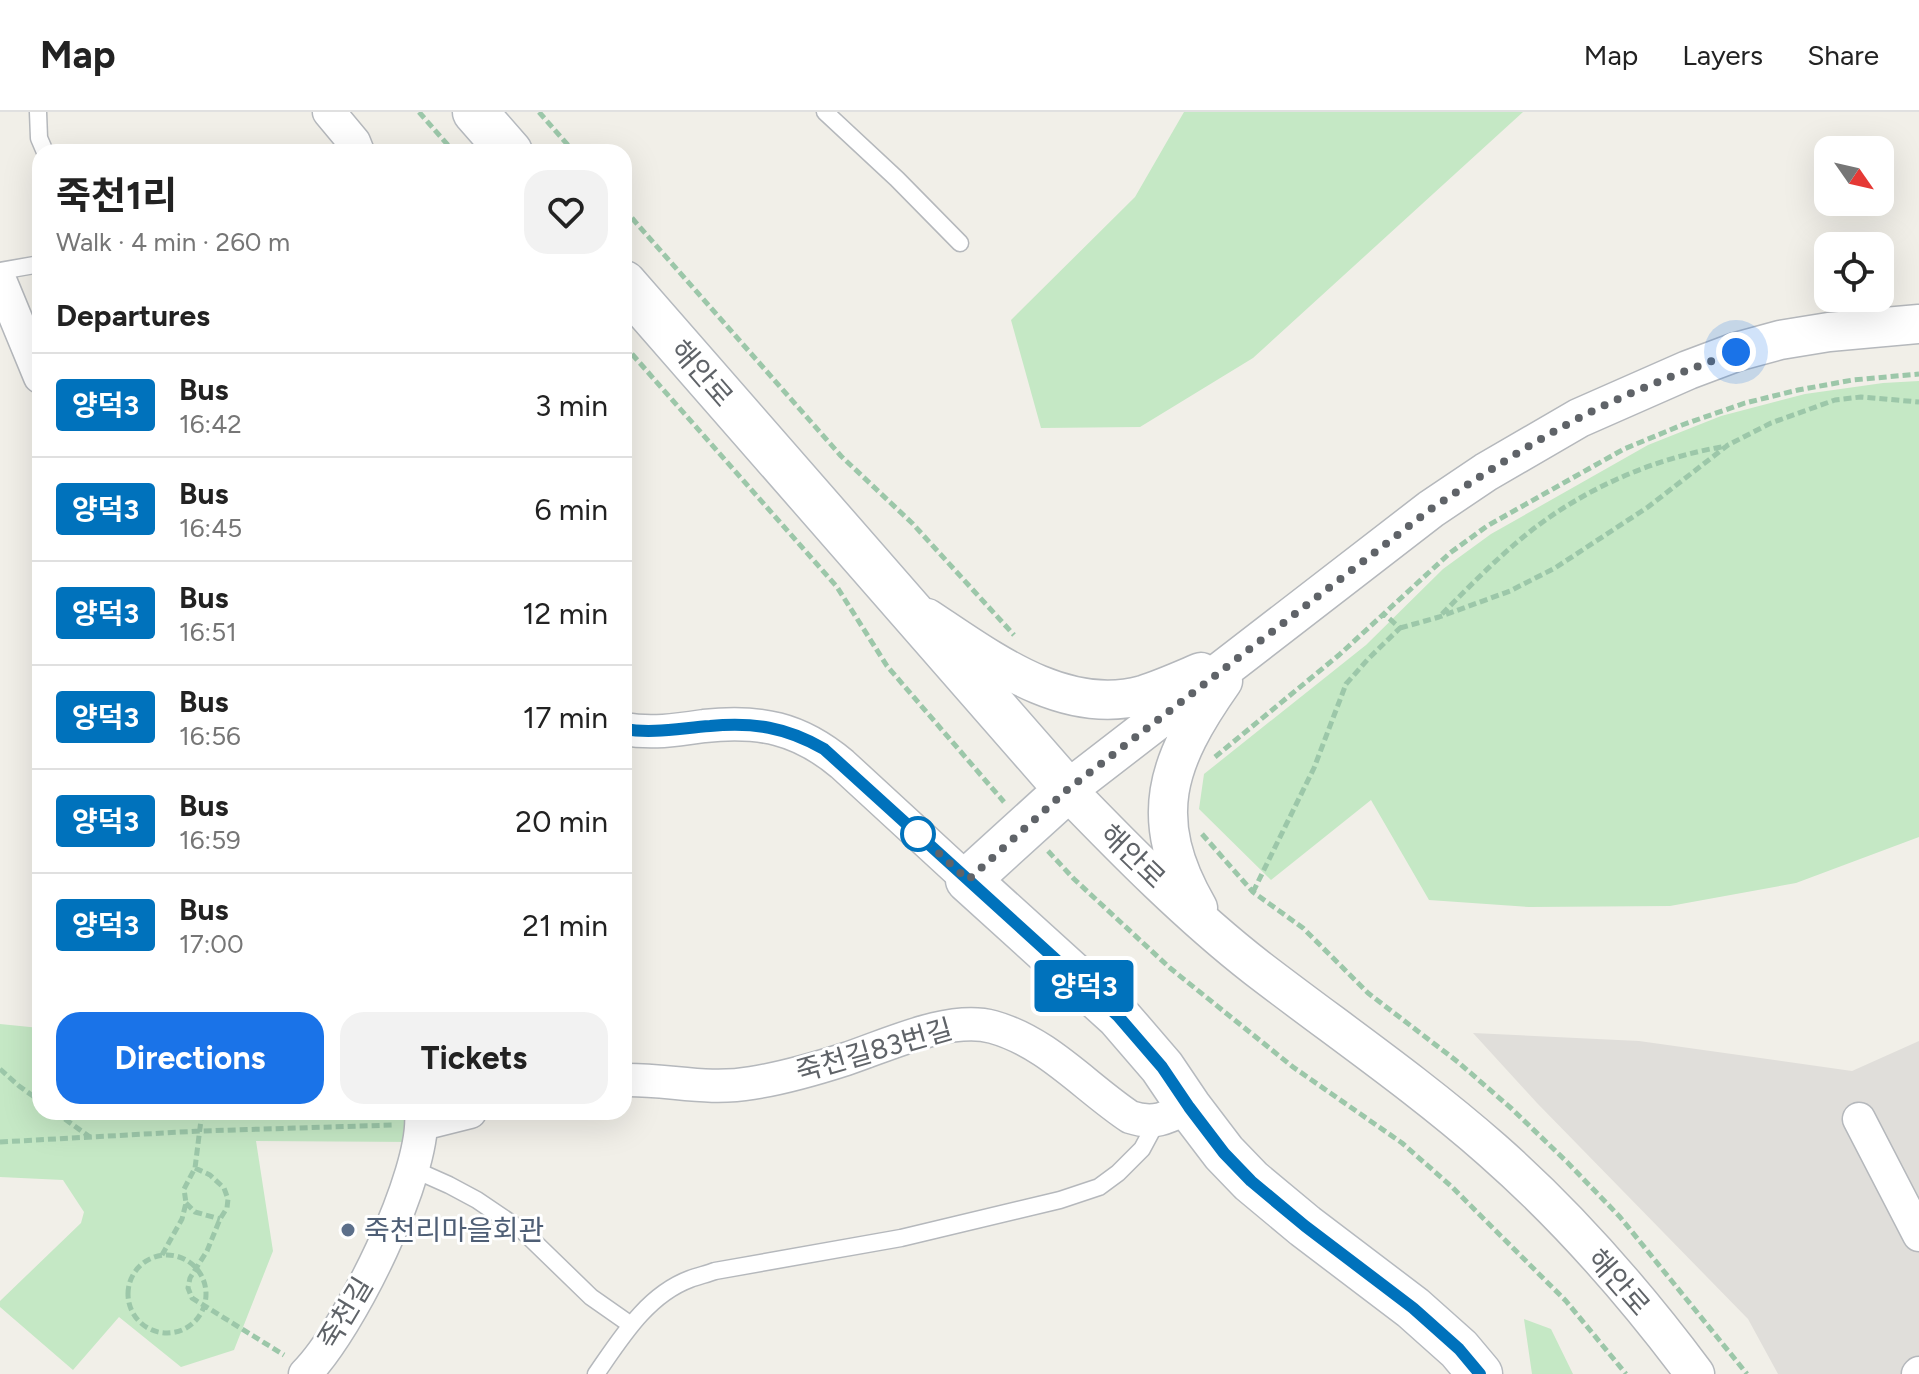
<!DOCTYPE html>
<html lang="en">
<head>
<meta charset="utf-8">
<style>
	:root { --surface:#fff; --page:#f2f2f2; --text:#222; --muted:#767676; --line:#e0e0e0; --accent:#1a73e8 }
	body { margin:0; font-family:Figtree,"Noto Sans KR",sans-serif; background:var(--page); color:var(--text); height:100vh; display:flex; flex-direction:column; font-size:30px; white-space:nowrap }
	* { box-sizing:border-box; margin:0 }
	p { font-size:26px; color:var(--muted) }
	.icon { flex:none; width:44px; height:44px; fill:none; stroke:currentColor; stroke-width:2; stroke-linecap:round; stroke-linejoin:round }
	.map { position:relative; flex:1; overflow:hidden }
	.details { position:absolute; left:32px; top:32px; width:600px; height:976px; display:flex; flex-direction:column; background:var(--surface); border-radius:24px; box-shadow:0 8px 32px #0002 }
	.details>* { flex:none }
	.badge { padding:0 16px; border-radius:6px; font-size:28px; line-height:52px }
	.needle { width:52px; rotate:124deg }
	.fabs { position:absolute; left:1814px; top:24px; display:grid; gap:16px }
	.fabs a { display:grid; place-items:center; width:80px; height:80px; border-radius:16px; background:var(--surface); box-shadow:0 8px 32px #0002; font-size:40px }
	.you { position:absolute; width:40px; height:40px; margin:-20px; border:6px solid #fff; border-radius:50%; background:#1a73e8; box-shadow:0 0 0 12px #1a73e833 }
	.map>.badge { position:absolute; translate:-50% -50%; box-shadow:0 0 0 4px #fff }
	h2 { padding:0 24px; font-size:30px; line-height:72px }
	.round { display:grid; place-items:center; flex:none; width:84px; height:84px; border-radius:24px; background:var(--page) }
	.head { display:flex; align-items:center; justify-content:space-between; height:136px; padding:0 24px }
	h1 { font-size:38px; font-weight:700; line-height:60px }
	.button { display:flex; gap:16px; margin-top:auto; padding:16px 24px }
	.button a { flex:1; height:92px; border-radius:24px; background:var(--accent); color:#fff; font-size:32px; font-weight:700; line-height:92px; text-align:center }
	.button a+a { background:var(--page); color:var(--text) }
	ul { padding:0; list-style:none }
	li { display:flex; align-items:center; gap:24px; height:104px; padding:0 24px; border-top:2px solid var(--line) }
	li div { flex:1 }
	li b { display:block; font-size:30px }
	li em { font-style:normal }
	li .badge { min-width:88px; font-weight:700; text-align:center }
	header { display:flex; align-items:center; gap:48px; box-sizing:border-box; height:112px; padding:0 40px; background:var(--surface); border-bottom:2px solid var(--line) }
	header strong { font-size:38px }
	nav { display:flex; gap:44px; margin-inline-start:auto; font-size:28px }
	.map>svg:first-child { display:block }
</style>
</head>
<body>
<header>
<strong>Map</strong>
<nav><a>Map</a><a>Layers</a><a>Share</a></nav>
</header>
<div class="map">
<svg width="1919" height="1262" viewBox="0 0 1919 1262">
	<rect width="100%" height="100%" fill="#f1efe8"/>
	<path fill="#e0deda" d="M1473,921L1639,929L1852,959L1919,929V1262H1778L1748,1207L1537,991Z"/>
	<path fill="#c5e8c5" d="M1184,0H1523L1253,246L1140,315L1041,316L1011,208L1135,85Z
		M1919,269V725L1796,771L1670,794L1529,795L1429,788L1371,688L1271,768L1199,697L1204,662L1366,533L1443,457L1491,422L1648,333L1721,304L1805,282L1883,271Z
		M0,912L40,916V1000H412L413,1030L256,1029L273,1139L234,1238L181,1255L119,1205L73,1258L0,1195V1189L81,1111L84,1100L63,1068L0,1065Z
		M1524,1207L1551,1217L1573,1262H1532Z"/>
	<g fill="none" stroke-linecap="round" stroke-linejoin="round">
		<g stroke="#b5b8bc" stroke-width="19">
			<path id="service" d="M38,0L39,26L45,40
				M825,0L897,67L960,131
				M0,159L40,152
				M413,1057L449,1073L477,1088L524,1120L591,1185L631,1213
				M596,1262C621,1226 647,1183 690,1167C698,1164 707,1162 715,1159L901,1126L1060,1088L1099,1075L1118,1061L1142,1037L1157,1009"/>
		</g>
		<g stroke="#b5b8bc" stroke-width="35">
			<path id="minor" d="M329,0L354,30L358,40
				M0,168L40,265
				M624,617C651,622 677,618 704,614C760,608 799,616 842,652L968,768
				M624,968C668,967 706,979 752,971C784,966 815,957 846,947C888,933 950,903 993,915C1047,930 1085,975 1130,1005C1154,1013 1167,1006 1189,995
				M1859,1007L1919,1123
				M422,1012L470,1000
				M305,1262C349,1218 427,1061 421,1000
				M1918,1262L1919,1261"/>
		</g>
		<g stroke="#b5b8bc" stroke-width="41">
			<path id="tertiary" d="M927,506C989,547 1064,605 1143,583C1162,577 1182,568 1201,560
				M1198,796C1146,706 1166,650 1223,569
				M1695,1262C1636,1183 1566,1103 1492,1038C1417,972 1335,916 1257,856C1189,803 1127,740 1067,678L1431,397L1486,360L1579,306L1688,258L1736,240L1780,228L1829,220L1919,212"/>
		</g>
		<g stroke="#b6babf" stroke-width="47">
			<path id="secondary" d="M475,0L510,40
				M624,171L1067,678L968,768L1118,904L1162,955L1189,995L1224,1041L1251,1069L1305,1114L1413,1196L1459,1237L1480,1262"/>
		</g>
		<path stroke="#9cc7a9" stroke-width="5" stroke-dasharray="8 4" stroke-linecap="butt" d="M419,0L454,40
			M539,0L574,40
			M624,97L841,344L912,411L1014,523
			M624,233L837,475L887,554L1004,690
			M1442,502C1468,476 1494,449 1522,426C1580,378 1653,346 1727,334
			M1400,516L1439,505L1510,479L1555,456L1648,395L1728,333L1771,311L1835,288L1861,285L1919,290
			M1215,645L1339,543L1450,441L1487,414L1624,337L1682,313L1745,291L1798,278L1853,268L1919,262
			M1202,722L1253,780L1303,816L1368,881L1458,950L1512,997L1567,1050L1620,1105L1747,1262
			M1048,739L1074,767L1170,856L1293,955L1402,1031L1451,1074L1566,1189L1626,1262
			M1253,780L1314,656L1346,572L1368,547L1400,516L1384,502
			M0,957L19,974L40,989
			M55,1000L90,1025
			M0,1030L200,1019L393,1013
			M195,1056L210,1063L224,1076L228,1087L227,1096L220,1107L207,1139L190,1166L188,1176L192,1186L284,1243
			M186,1091L195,1100L220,1107
			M162,1143L182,1107L186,1091L184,1077L195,1056L202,1000
			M128 1182a39 39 0 1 1 78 0a39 39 0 1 1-78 0Z"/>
		<use href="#service" stroke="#fff" stroke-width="16"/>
		<use href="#minor" stroke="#fff" stroke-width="32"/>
		<use href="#tertiary" stroke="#fff" stroke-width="38"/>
		<use href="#secondary" stroke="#fff" stroke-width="44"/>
	</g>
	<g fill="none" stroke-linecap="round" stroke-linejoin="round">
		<g stroke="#fff" stroke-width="18">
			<path id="line" d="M624,617C653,622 681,616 710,614C753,610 786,615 824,637L1118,904L1162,955L1189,995L1224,1041L1251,1069L1305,1114L1413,1196L1459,1237L1480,1262"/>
		</g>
		<use href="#line" stroke="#0072bc" stroke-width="12"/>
		<path stroke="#5f6368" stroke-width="8" stroke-dasharray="0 14.4" d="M918,722L968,768L1067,678L1431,397C1479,365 1526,334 1577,307C1628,280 1683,260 1736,240"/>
	</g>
	<circle fill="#fff" stroke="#0072bc" stroke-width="4" cx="918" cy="722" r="16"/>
	<circle fill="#5c6f8a" stroke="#fff" stroke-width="3" cx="348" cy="1118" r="8"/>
	<g text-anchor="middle" stroke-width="6" stroke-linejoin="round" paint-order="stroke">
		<g font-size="28" fill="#5f6368" stroke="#fff">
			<text transform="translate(702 261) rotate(49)" y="10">해안로</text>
			<text transform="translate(1133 744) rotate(44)" y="10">해안로</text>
			<text transform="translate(874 938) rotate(-16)" y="10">죽천길83번길</text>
			<text transform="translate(1619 1170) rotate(49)" y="10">해안로</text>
			<text transform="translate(345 1201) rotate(-59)" y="10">죽천길</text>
		</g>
		<g font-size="28" fill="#4e5e75" stroke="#fff" text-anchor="start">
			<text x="364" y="1128">죽천리마을회관</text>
		</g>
	</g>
</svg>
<div class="fabs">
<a><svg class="needle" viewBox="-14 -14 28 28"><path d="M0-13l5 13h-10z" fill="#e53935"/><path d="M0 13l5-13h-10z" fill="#767676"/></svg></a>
<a><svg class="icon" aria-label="locate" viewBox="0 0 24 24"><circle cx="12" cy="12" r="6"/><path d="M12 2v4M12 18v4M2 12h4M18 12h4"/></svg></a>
</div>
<div class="you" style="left:1736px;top:240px"></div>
<b class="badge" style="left:1084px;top:874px;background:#0072bc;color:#fff">양덕3</b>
<section class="details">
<div class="head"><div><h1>죽천1리</h1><p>Walk · 4 min · 260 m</p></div><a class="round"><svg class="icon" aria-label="heart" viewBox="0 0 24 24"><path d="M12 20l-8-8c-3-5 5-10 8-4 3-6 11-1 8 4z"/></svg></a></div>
<h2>Departures</h2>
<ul>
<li><span class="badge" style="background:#0072bc;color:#fff">양덕3</span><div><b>Bus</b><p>16:42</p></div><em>3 min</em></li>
<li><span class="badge" style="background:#0072bc;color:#fff">양덕3</span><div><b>Bus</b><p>16:45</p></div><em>6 min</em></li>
<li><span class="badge" style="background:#0072bc;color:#fff">양덕3</span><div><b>Bus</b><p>16:51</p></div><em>12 min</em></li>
<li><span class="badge" style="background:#0072bc;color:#fff">양덕3</span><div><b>Bus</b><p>16:56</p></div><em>17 min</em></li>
<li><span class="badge" style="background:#0072bc;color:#fff">양덕3</span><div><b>Bus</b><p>16:59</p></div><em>20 min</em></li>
<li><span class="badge" style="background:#0072bc;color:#fff">양덕3</span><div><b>Bus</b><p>17:00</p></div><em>21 min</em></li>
</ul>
<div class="button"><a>Directions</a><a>Tickets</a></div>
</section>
</div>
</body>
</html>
